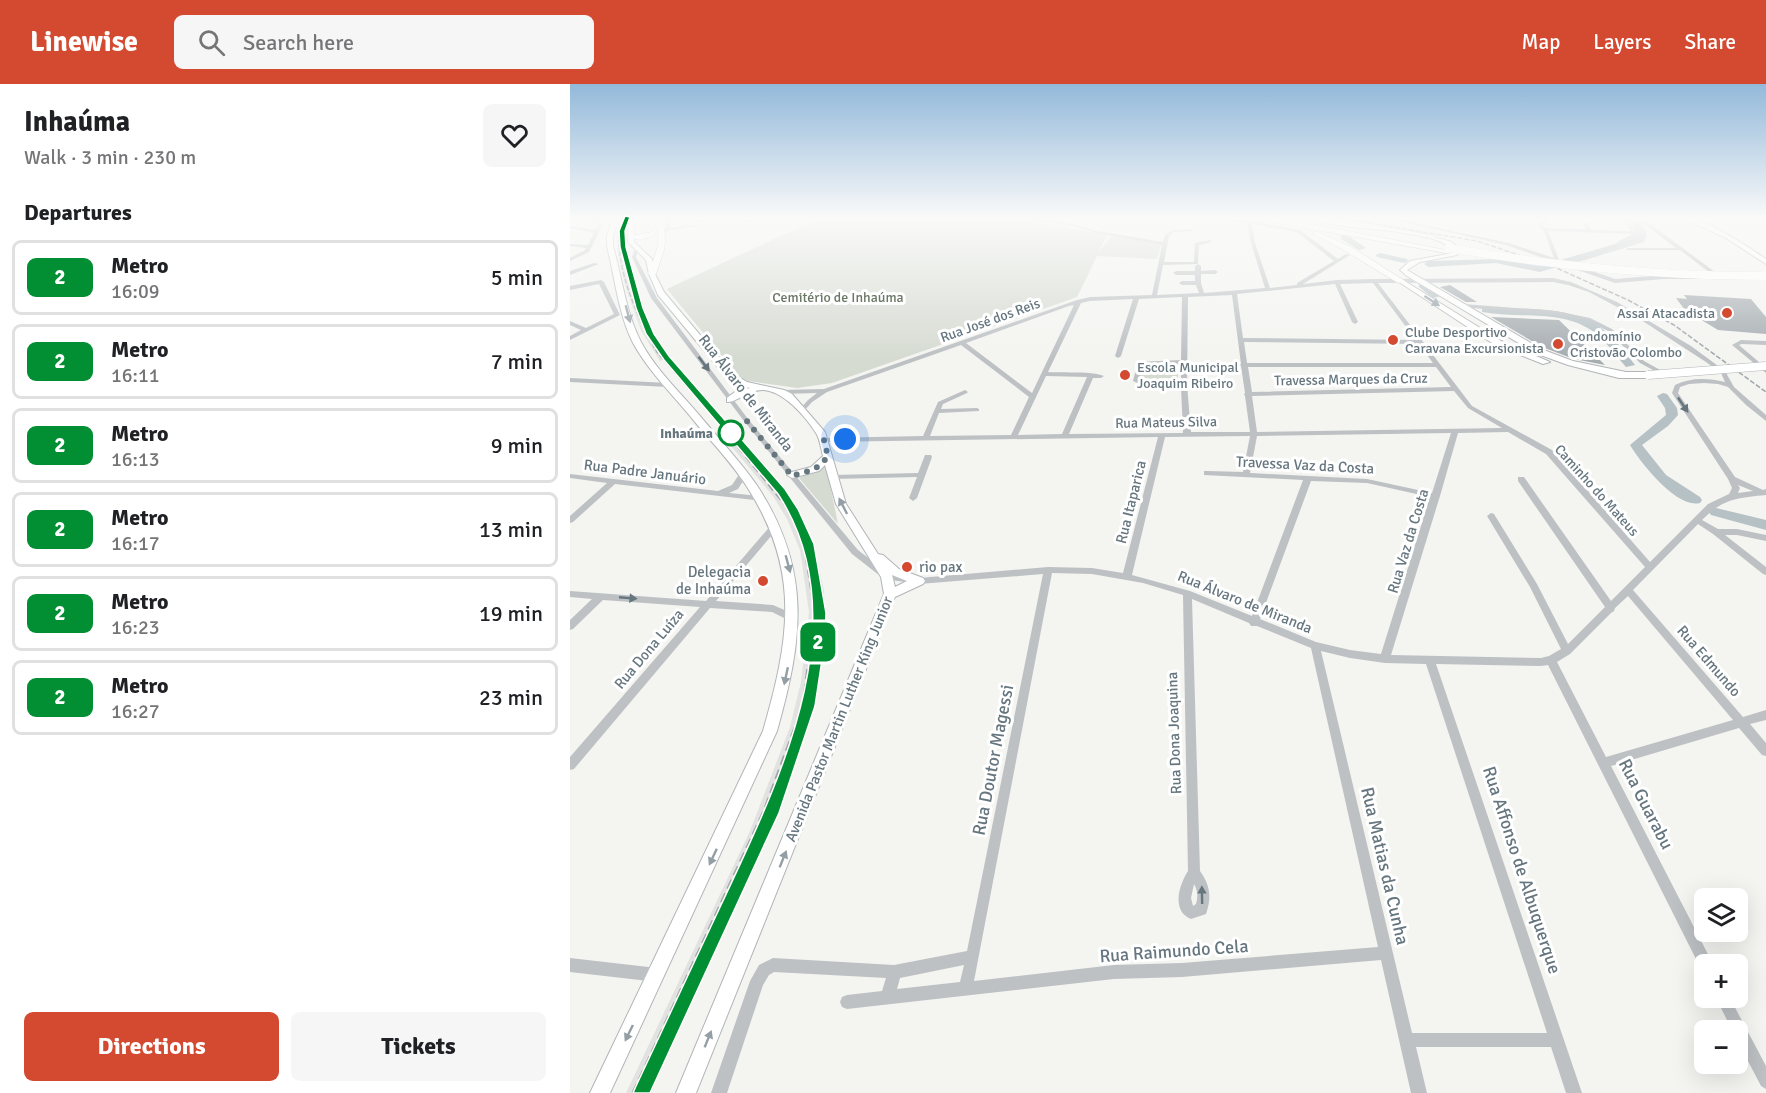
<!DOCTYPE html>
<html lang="en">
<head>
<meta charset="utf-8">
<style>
	:root { --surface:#fff; --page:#f6f6f6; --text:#202124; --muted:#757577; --line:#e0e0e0; --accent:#d44a31 }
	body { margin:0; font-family:Signika,sans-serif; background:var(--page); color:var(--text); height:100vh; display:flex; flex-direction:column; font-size:22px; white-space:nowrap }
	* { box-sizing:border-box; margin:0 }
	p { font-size:20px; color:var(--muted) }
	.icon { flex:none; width:33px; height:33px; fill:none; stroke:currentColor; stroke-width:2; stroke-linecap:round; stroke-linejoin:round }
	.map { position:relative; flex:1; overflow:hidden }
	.details { display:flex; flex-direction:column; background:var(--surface); width:570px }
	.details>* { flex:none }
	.badge { padding:0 12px; border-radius:9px; font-size:21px; line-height:39px }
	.fabs { position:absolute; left:1124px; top:804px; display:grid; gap:12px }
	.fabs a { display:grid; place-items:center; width:54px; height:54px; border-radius:9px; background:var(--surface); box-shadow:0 6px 24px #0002; font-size:30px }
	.you { position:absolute; width:30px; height:30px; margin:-15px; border:4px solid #fff; border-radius:50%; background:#1a73e8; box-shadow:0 0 0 9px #1a73e833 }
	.map>.badge { position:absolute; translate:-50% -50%; box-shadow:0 0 0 3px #fff }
	h2 { padding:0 24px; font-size:22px; line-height:54px }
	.round { display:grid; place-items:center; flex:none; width:63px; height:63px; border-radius:9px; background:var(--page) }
	.headline { display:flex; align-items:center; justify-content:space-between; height:102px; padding:0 24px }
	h1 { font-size:28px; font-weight:700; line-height:45px }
	.cta { display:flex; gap:12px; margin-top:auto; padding:12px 24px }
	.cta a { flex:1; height:69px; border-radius:9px; background:var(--accent); color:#fff; font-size:24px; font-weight:700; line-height:69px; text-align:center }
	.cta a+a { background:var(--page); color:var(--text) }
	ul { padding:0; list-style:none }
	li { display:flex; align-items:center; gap:18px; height:75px; margin:0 12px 9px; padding:0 12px; border:3px solid var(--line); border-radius:9px }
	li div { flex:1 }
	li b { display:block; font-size:22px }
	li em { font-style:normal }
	li .badge { min-width:66px; font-weight:700; text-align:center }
	header { display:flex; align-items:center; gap:36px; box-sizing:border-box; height:84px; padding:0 30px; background:var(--accent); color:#fff }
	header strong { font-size:28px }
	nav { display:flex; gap:33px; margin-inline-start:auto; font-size:21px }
	.search { width:420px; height:54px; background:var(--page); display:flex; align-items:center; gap:15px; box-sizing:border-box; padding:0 21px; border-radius:9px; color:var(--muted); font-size:22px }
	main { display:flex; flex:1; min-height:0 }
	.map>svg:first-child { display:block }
</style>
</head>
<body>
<header>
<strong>Linewise</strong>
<div class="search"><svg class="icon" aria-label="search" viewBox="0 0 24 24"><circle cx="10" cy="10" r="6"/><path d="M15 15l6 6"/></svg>Search here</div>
<nav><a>Map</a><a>Layers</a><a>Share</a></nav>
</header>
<main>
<section class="details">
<div class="headline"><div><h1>Inhaúma</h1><p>Walk · 3 min · 230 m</p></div><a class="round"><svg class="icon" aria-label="heart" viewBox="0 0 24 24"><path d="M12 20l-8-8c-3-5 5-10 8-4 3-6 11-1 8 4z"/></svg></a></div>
<h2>Departures</h2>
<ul>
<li><span class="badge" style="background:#028f34;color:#fff">2</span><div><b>Metro</b><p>16:09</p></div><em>5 min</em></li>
<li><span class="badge" style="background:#028f34;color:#fff">2</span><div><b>Metro</b><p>16:11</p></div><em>7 min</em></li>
<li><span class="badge" style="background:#028f34;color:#fff">2</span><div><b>Metro</b><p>16:13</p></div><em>9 min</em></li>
<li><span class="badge" style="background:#028f34;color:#fff">2</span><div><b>Metro</b><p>16:17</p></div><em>13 min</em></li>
<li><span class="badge" style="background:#028f34;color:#fff">2</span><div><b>Metro</b><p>16:23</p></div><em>19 min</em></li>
<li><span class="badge" style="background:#028f34;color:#fff">2</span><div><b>Metro</b><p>16:27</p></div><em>23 min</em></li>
</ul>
<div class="cta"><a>Directions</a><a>Tickets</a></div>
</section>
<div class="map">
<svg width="1196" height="1009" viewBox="0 0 1196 1009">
	<rect width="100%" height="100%" fill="#f4f4f1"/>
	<path fill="#e2e3e1" d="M51,133H59L55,146L56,160L72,221L85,251L101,273L90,277L71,247L56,205L47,165L46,149Z
		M174,357L222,415L244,461L254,507L255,532L250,593L239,641L202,742L81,1009H56L180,747L220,643L231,598L239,528L230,466L217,435L203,412L161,362Z"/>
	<path fill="#d6dbd2" d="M251,133H433L537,151L529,168L541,152L591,161L587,175L527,172L507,213L262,299L227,304L172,296L97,205Z
		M571,280L608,281V298H569Z
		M256,381L268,440L229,394Z"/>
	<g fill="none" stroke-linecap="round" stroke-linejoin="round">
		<path fill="#b5c1c4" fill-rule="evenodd" d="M1058,133H1066L1074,150L1068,159L970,188L926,179L858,183L854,180L858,177L926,175L970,182L1062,155L1066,150Z
			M771,151H777L796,164L789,166L771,155Z
			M810,169L837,175L838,177L834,179L807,173L806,171Z
			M849,199H855L871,212L863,214L849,203Z
			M915,223C952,226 998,221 1030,243C1044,253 1055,268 1065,281L1056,283C1045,271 1035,255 1021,246C989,225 948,235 912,228V224Z
			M1093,309L1097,310L1107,324L1108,331L1098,342L1072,361L1096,391L1130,413L1132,416L1130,419C1107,425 1070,378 1060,361L1096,331L1095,324L1087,312Z
			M1146,424L1196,436V446L1141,431L1139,428L1141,425Z"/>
	</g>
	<path fill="#a6adb1" d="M880,201L907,218H896L870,203Z
		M1114,211L1181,215L1196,233V250L1148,246L1115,226L1106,214L1117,215Z
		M921,233L989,236L1035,281L1004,275L972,263Z"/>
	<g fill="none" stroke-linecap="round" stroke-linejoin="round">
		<g stroke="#b1b5b8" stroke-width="2">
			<path id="major" d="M43,133H49L43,152V162C52,194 56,229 71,258C86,286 110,308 130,332C150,356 171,378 188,403C242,487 233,555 207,647L40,1009H20L193,647C219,557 231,489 179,406C164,381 143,360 125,338C104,312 79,288 63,259C48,229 45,194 37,162V152Z
				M61,133H67L64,142V158L82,175L85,190L94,208L162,289L177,298L214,306L222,310L255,348L276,420L308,470L313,471L329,485L353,494L355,497L353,500L325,513L126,1009H106L314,510L311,493L266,420L255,381L249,387L222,394L217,391L218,389L241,383L253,372C251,365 250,355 246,349C236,333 213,306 192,306C179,306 165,319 157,318V314L166,307L180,304L171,302L156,293L88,211L79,190L76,176L58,158V142ZM322,491L337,497L325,503Z
				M740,133L845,148L882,158L891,166L887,171L850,178L837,186L971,265L1003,277L1056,288H1078L1082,291L1078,294H1049L998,281L965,269L837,192L830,186L840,177L883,169L884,166C852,139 778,151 740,133Z
				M1110,133C1135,133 1175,161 1196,175V180L1156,154Z
				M829,196H833L931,257L980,278L973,280L925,261L829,198Z"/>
		</g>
		<g stroke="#b2b6b8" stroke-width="1">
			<path id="highway" d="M42,133H49V134L46,136Z
				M83,133H89C101,156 93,168 86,190L82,192L78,190C86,168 94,156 83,133Z
				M673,133H690L773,146L886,168L882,170Z
				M745,133H761L865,152L861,154Z
				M83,148L85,149V151L71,156L55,153Z
				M744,148H748L783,164L835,197L828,199L777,168L744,150Z"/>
		</g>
		<path fill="#bdc1c4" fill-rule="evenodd" d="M23,133H28L33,140L19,168L0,177V174L15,166L16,164L0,162V160L18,161L24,149L0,144V142L25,146L29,140Z
			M97,133H101L100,144L129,140L131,141L97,147L95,150H91L96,143Z
			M149,133H163L129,138L127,137Z
			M176,133H180V138H176Z
			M442,133H455L502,140L527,147L593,158L595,151L603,146L623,145V147L604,148L599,152L594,178H624L625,159L641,156V158L629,161L628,180L593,181L587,211L629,209L626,201H612L609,199L612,197H625V191H606L603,189L606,187H625V182L628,180L631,182V187L645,186L648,188L645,190H631V199L634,209L695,204L681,159L677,140L645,133L679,137L730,146L768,175L776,170L780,171L733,200L767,196L804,195L983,194L1001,198L1047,218L1121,262L1155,287L1164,303L1196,331V337L1176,321L1158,303L1148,300L1134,299L1119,300L1110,303L1108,309L1165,393L1193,406L1196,405V411C1167,414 1154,414 1132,436L1148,445H1167L1196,451V457L1167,451H1155L1196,483V491L1193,490L1143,450L1128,440L1063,506L1173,633L1196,626V636L1180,640L1196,659V672L1192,671L1169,644L1041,682L1143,880H1134V886L1131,885L978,581L971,582L866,580L1012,1009H996L981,963H846L857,1009H841L811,876L612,893L544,895L277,925L272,923L270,918L272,913L277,911L312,907L316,894L204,888L199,891L193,901L157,1009H141L180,897L189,881L203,874L324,881L397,867L473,490L349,500L314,495L282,470L174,337L81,214L62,173L65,164H69L66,173L87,214L178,335L288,466L319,490L349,494L478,483L522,484L553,489L588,353L254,358L250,356L254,354L353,352L368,318L395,306L398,308L397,309L373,320L371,325L407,324L409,325V327L369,329L360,352L441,351L459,313L391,261L257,308L242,318L234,327L232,328L229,326L238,316L247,309L211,310L208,308L211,306L254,305L507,216L520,213L582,211L592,161L526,149L502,142ZM682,140L727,148L764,177L727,199V201L700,204L685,159ZM983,198L998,201L1019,208L1068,234L1136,278L1151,289L1155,298C1138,294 1121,293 1105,301L1102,309L1158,395L1162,404L1159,410L1138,420L1080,478L982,366L902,322L808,199ZM803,199L846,256L673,254L667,210L765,200L782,238L785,240L788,238L770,200ZM662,211L671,280L670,281L671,282L675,309L674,310L675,312L680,348H621L617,301L618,213ZM612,213L611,276L568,278L563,297L574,302L611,303L613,349L499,350L523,294H531L534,292C523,287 493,289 478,288L511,219L520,217L563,215L545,272L548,274L551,272L569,215ZM504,221L462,309L396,259L499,222ZM674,258L849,260L863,279H677ZM611,280V299L575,298L569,296L573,281ZM678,283H866L881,303L682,308ZM476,292L517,293L492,350L448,351ZM884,307L898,324L932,344L687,348L682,312ZM938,348L976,370L1075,483L1041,517L954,393H948V397L1035,523L998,560L967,500L924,430L921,429L917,432L960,503L991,565L979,572L971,574L821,571L870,412L888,349ZM881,349L862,409L797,395L680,389L687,352ZM680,352L673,388L637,387H634V391L733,396L682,532L620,507L562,491L595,353ZM741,397L797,399L860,413L811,570L780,566L746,558L690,535ZM1168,401L1183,407L1168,409L1170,404ZM482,489L522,490L573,499L613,511L618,787C609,801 601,827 621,835L636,830C642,813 640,801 630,787L622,515L679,539L681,542H687L741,564L808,863L612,879L544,881L404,897ZM1058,512L1163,636L1036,673L987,578L1000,570L1041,529L1044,527L1045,524ZM751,567L780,574L815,579L856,580L977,949H842ZM624,800C628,807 628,813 626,820L623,822L621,814ZM394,881L390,898L327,905L330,894Z
			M518,133H529L540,136L538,137Z
			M947,133H951L952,135L948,136Z
			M972,133H976L977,138L973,141L975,144L1016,145L1009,133H1013L1021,146L1060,147L1054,133H1058L1064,148L1067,149L1066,153L1049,160H1047V158L1061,151V150L978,147L989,176L997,179L1070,156L1073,150L1064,133H1071L1153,194L1148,195L1110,166H1057V164H1106L1070,137L1077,150L1074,158L1002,180L1045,195L1094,191L1123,192L1126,194L1125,195H1094L1045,199L936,161L833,138L835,137L939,159L984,174L974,147L968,141L973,137Z
			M24,179L29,180L0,191V187Z
			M31,196L34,198L50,231L0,256V252L11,246L0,241V237L16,244L44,230L29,200L0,206V202Z
			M893,220L986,227L1020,234L1042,245L1074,277L1101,292L1096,293L1070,279L1038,247L1016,236L986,231L891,223V221Z
			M1171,256L1196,257V261L1172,260L1169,261L1196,284V289L1162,261Z
			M0,294L98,299L101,301L98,303L0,298Z
			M355,371H361L362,373L347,414L343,417L339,414L347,393L263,395L259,393L263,391L348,389Z
			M170,389H176L177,391L168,405L159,409L190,412L193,413L194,415L193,417L45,400L3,438L0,439V432L37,399L0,394V390L148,407L162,401Z
			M205,439L209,442L208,444L146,517L203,521L226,531L228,534L226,537H220L202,528L140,524L4,685L0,686V673L130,523L33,516L3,545L0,546V536L22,515L0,513V507L136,517L202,440Z
			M0,874L87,884L92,886L94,891L92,896L87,898L0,888Z
			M1146,914H1160L1196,982V1005L1191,1002L1167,956V946H1162Z"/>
		<use href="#major" fill="#fff" fill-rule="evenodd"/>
		<use href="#highway" fill="#fff" fill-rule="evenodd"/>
		<path stroke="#9fa5a9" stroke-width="1.5" stroke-dasharray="5 2" stroke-linecap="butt" d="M54,133C37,169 68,235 87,268L170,364
			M763,133L907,157L982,182L1058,216L1104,241L1196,308"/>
		<path stroke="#9fa5a9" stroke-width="2" stroke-dasharray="8 4" stroke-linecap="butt" d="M168,363L219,426L234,462L245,530"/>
		<path stroke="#9fa5a9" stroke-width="3" stroke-dasharray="10 5" stroke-linecap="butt" d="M63,1009L194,727L233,622L245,528"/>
		<g stroke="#b1b5b8" stroke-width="9" stroke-linecap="butt">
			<path id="major-bridge" d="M1078,291L1196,282"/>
		</g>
		<g stroke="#b2b6b8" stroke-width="8" stroke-linecap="butt">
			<path id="highway-bridge" d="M879,164C984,182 1089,192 1196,192"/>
		</g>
		<use href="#major-bridge" stroke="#fff" stroke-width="8"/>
		<use href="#highway-bridge" stroke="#fff" stroke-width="8"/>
	</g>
	<defs><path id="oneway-solid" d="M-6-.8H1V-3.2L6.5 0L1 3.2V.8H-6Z" transform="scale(1.5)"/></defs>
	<g fill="#949fa5">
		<use href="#oneway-solid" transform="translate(862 217) rotate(33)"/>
		<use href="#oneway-solid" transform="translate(58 230) rotate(75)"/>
		<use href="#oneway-solid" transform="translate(273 422) rotate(-117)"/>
		<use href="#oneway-solid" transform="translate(218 480) rotate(75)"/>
		<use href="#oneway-solid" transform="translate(216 592) rotate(102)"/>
		<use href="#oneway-solid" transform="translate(143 773) rotate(115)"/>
		<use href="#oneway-solid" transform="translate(213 775) rotate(-68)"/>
		<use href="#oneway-solid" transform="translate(59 949) rotate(116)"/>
		<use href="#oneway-solid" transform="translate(138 955) rotate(-68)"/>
	</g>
	<g fill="#66767f">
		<use href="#oneway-solid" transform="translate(134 280) rotate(53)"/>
		<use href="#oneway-solid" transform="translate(1113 321) rotate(56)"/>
		<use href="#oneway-solid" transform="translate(58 514) rotate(5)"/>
		<use href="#oneway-solid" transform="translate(632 811) rotate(-91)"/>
	</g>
	<linearGradient id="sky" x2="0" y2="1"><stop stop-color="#93b9da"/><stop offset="0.49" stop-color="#fafaf9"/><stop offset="1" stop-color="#fafaf9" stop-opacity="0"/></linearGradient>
	<rect width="1196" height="274" fill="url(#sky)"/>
	<path fill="#028f34" stroke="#fff" stroke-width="1.5" d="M55,132L60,133L55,147L56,163L73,224L84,250L99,272L215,405L228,425L244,460L256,529L255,556L245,622L209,729L80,1009H63L66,1002C94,942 122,882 151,821C207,701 291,537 208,410L94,276L76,250L66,224L50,163L49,147Z"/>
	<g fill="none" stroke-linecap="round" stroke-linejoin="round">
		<path stroke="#66767f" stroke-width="6" stroke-dasharray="0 10.8" d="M161,349L176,336L222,392L245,385L258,373L254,356L275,355"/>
	</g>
	<g fill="#d44a31" stroke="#fff" stroke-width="2">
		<circle cx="1157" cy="229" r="6"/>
		<circle cx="823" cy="256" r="6"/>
		<circle cx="988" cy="260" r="6"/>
		<circle cx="555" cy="291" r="6"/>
		<circle cx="337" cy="483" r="6"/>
		<circle cx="193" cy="497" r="6"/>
	</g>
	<circle fill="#fff" stroke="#028f34" stroke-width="3" cx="161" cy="349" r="12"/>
	<g text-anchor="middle" stroke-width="6" stroke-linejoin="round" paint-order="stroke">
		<g font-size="14" fill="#697764" stroke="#fff">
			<text x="268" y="218">Cemitério de Inhaúma</text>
		</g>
		<g font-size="14" fill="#66767f" stroke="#fff" text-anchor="start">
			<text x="1145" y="234" text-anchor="end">Assaí Atacadista</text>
			<text x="835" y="253">Clube Desportivo<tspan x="835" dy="16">Caravana Excursionista</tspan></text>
			<text x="1000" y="257">Condomínio<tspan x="1000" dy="16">Cristovão Colombo</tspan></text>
			<text x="567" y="288">Escola Municipal<tspan x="567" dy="16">Joaquim Ribeiro</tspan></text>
		</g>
		<g font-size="14" fill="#66767f" stroke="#fff">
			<text transform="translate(420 236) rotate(-20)" y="5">Rua José dos Reis</text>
			<text transform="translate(781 295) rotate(-1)" y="5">Travessa Marques da Cruz</text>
			<text transform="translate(596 338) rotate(-1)" y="5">Rua Mateus Silva</text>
			<text transform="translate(1027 406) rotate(48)" y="5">Caminho do Mateus</text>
		</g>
		<g font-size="14" font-weight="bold" fill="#66767f" stroke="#fff" text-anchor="end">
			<text x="143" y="354">Inhaúma</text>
		</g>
		<g font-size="15" fill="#66767f" stroke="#fff">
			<text transform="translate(176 309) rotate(52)" y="5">Rua Álvaro de Miranda</text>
			<text transform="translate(735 381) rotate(3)" y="5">Travessa Vaz da Costa</text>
			<text transform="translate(75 388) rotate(7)" y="5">Rua Padre Januário</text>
			<text transform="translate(561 418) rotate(-76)" y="5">Rua Itaparica</text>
			<text transform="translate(838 457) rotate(-73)" y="5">Rua Vaz da Costa</text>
			<text transform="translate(675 518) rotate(22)" y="5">Rua Álvaro de Miranda</text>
			<text transform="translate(79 565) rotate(-50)" y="5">Rua Dona Luíza</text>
			<text transform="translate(1139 577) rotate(49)" y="5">Rua Edmundo</text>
			<text transform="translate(269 635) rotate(-68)" y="5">Avenida Pastor Martin Luther King Junior</text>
			<text transform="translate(604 649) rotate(-92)" y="5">Rua Dona Joaquina</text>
		</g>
		<g font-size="15" fill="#66767f" stroke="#fff" text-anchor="start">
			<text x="349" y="488">rio pax</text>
			<text x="181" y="493" text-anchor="end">Delegacia<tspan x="181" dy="17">de Inhaúma</tspan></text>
		</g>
		<g font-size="18" fill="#66767f" stroke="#fff">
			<text transform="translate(423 676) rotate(-79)" y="6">Rua Doutor Magessi</text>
			<text transform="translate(1076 720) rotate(63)" y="6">Rua Guarabu</text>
			<text transform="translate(815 782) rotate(77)" y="6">Rua Matias da Cunha</text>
			<text transform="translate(952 786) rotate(72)" y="6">Rua Affonso de Albuquerque</text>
			<text transform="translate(604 867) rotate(-4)" y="6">Rua Raimundo Cela</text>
		</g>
	</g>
</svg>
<div class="fabs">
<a><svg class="icon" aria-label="layers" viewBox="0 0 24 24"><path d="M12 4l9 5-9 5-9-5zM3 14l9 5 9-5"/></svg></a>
<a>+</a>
<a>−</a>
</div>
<div class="you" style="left:275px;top:355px"></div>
<b class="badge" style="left:248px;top:558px;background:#028f34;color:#fff">2</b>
</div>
</main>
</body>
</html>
